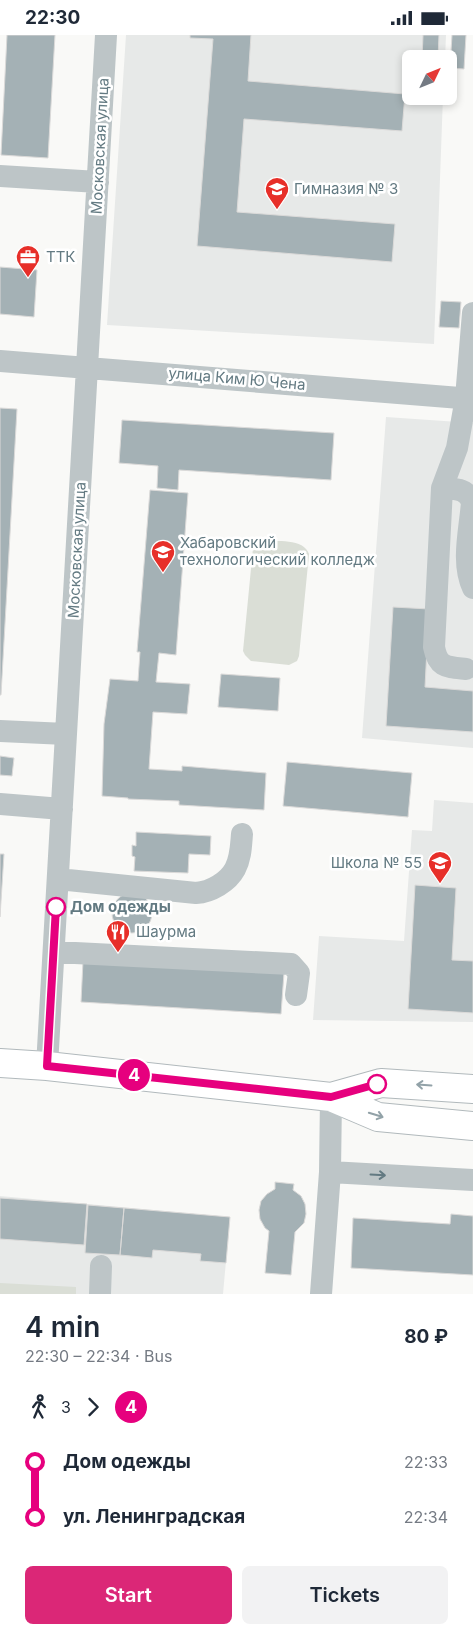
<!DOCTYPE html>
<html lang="en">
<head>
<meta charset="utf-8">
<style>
	:root { --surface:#fff; --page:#f2f2f3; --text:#1f2937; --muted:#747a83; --accent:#db2777 }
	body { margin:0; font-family:Inter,sans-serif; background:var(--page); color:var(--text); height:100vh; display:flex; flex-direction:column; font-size:19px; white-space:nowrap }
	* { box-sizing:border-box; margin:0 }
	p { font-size:16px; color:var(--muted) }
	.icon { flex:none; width:28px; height:28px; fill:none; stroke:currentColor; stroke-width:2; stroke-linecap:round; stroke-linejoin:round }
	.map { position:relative; height:1259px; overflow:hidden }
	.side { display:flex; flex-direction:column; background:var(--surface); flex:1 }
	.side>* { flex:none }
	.badge { padding:0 10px; border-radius:16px; font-size:18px; line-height:32px }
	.needle { width:32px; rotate:47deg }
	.fabs { position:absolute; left:402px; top:15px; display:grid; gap:10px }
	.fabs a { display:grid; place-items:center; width:55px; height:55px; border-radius:8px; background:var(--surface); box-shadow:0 2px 8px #0003; font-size:25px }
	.map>.badge { position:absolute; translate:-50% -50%; box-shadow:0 0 0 2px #fff }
	.legs { display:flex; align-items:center; gap:8px; height:55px; padding:0 25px; font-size:16px }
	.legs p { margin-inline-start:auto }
	.summary { display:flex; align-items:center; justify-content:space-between; height:85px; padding:0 25px }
	h1 { font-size:28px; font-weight:600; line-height:38px }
	.button { display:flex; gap:10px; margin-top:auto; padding:10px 25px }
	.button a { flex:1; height:58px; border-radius:8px; background:var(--accent); color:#fff; font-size:20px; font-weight:600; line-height:58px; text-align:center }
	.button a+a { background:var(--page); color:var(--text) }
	ul { padding:0 25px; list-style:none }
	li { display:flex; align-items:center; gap:18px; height:55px; font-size:19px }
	li i { display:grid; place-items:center; width:8px; height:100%; margin:0 6px; background:currentColor }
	li i::after { content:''; width:12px; height:12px; margin:-6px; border:4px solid; border-radius:50%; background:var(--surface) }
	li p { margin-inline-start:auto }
	li:first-child i { background:linear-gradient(#0000 50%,currentColor 0) }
	li:last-child i { background:linear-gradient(currentColor 50%,#0000 0) }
	.status { display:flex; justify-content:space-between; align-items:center; height:35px; padding:0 25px; background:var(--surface); direction:ltr }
	.status svg { height:14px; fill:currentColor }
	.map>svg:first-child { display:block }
</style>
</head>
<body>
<div class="status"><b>22:30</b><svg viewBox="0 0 49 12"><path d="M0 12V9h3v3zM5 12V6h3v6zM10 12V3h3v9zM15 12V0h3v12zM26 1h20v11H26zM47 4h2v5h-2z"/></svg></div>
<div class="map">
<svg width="473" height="1259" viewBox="0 0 473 1259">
	<rect width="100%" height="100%" fill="#f9f9f7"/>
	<path fill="#e7e9e8" d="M126,0H446L445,24H411V61H443L434,309L107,290Z
		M386,382L473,388V713L362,703Z
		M434,765L473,768V987L313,985L319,901L404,906L412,795L432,796Z
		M0,1161L230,1182L223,1259H0Z"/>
	<path fill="#daded6" d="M262,505C276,507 304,503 309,519L299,621L297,626L289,630L251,626L245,620L243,616L253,513L255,509Z
		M0,1248L76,1252V1259H0Z"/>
	<path fill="#a4b1b5" stroke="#dbdad9" d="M7,0H55L48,123L1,120Z
		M190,0H251L248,46L405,59L402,96L244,84L237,177L395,189L392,227L197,211L213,4L190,3Z
		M423,0H439L438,24H422Z
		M452,0H466L464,34L450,33Z
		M0,232L37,235L34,282L0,279Z
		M441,266L461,267L459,293L439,292Z
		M0,373L17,374L1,660H0Z
		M122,385L334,398L331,445L179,435L178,455L157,453L158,431L119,428Z
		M150,455L188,458L176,620L159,618L156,647L190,649L187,679L153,677L149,734L182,736V731L266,738L264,775L179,770V766L128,764V763L102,761L104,689L110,644L138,646L140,617H137Z
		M393,572L429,574L425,652L473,656V697L386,691Z
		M221,639L280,643L278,676L218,672Z
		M0,721L14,723L12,741L0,740Z
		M287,727L412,738L408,782L283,771Z
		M136,797L211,801L210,820L189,819L188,838L134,836L135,822L132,821V810L136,811Z
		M0,819H4L0,882Z
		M415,850L456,853L452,925L473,926V978L408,974Z
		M112 878a20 20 0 1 1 40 0a20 20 0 1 1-40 0Z
		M83,926L284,938L281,979L81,967Z
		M275,1147L294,1149L293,1155L301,1161L305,1169L306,1179L304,1188L295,1197L291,1240L265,1238L269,1196L265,1193L260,1184L259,1175L261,1166L267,1159L275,1154Z
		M0,1163L87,1169L84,1210L0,1204Z
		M88,1170L124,1173L120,1220L85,1218Z
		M124,1173L230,1182L226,1228L200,1226L201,1219L153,1215L152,1223L120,1220Z
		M451,1179L473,1181V1240L351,1233L353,1183L450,1189Z"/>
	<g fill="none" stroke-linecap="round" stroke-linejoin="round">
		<g stroke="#b1b9bc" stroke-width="30">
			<path id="major" d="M0,1028L47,1031L331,1062L378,1082L473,1091
				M331,1062L381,1048L473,1054"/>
		</g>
		<path stroke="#bdc5c7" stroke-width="22" d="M0,141L98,147
			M0,326L473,364
			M442,453C455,454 467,453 472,467C470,495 461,527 473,553
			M466,634C447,632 438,633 434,612L442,453L457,413L466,363L473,278
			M0,696L66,699
			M0,769L62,774
			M58,844L196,858C211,857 228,847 235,834C241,823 241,810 242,799
			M54,918H75L291,929L299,938L296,960
			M47,1031L106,0
			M330,1137L473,1145
			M100,1259L101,1231
			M321,1259L330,1137L331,1062"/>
		<use href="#major" stroke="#fff" stroke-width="28"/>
	</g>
	<defs><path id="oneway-shaft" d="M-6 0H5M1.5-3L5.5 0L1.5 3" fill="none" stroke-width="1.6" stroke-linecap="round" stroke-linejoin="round" transform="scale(1.25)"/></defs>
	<g stroke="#92a2a8">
		<use href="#oneway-shaft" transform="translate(424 1050) rotate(-176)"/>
		<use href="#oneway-shaft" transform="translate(376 1080) rotate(17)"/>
	</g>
	<use stroke="#637a82" href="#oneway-shaft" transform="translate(378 1140) rotate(3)"/>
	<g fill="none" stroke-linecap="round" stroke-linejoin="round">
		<g stroke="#fff" stroke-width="11">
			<path id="line-1" d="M56,872L47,1031L331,1062L377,1049"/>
		</g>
		<use href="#line-1" stroke="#e6007e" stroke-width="8"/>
	</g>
	<defs>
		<g id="school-pin" transform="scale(1.25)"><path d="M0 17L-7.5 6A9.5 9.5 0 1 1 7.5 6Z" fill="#e72f29" stroke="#fff"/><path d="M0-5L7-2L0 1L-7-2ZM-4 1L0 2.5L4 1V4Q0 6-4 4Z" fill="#fff"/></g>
		<g id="office-pin" transform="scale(1.25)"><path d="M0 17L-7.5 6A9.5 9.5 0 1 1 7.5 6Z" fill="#e72f29" stroke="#fff"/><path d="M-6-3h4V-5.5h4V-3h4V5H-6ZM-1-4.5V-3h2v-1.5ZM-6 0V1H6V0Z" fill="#fff"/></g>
		<g id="university-pin" transform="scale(1.25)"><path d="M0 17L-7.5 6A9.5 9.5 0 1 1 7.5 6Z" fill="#e72f29" stroke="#fff"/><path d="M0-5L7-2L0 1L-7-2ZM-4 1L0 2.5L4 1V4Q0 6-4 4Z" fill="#fff"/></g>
		<g id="restaurant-pin" transform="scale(1.25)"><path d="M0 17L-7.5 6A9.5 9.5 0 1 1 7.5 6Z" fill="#e72f29" stroke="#fff"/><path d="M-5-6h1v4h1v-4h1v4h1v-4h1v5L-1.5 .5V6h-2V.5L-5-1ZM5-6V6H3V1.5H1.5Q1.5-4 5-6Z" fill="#fff"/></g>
	</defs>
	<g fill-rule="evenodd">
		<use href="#school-pin" x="277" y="154"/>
		<use href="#office-pin" x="28" y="222"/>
		<use href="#university-pin" x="163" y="517"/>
		<use href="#school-pin" x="440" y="828"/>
		<use href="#restaurant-pin" x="118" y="897"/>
	</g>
	<g fill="#fff" stroke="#e6007e" stroke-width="2.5">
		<circle cx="56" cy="872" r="9"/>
		<circle cx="377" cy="1049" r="9"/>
	</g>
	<g text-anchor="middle" stroke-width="5" stroke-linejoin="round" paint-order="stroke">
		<g font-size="15" fill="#637a82" stroke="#fff">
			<text transform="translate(100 111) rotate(-87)" y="5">Московская улица</text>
			<text transform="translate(237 344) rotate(5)" y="5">улица Ким Ю Чена</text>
			<text transform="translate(77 515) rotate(-87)" y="5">Московская улица</text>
		</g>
		<g font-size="15" fill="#637a82" stroke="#fff" text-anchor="start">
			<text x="294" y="159">Гимназия № 3</text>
			<text x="46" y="227">ТТК</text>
			<text x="180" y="513">Хабаровский<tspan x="180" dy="17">технологический колледж</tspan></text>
			<text x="422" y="833" text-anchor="end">Школа № 55</text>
			<text x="136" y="902">Шаурма</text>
		</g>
		<g font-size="15" font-weight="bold" fill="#637a82" stroke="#fff" text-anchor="start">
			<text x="70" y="877">Дом одежды</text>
		</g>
	</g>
</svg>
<div class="fabs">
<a><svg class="needle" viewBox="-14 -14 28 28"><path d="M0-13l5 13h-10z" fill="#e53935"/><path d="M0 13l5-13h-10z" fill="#747a83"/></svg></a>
</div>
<b class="badge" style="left:134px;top:1040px;background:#e6007e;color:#fff">4</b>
</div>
<section class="side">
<div class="summary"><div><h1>4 min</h1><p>22:30 – 22:34 · Bus</p></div><b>80 ₽</b></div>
<div class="legs"><svg class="icon" aria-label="walk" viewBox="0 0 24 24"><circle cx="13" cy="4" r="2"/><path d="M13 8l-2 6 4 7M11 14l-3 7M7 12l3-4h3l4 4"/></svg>3<svg class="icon" aria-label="forward" viewBox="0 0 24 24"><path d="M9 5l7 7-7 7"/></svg><b class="badge" style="background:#e6007e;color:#fff">4</b></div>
<ul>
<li><i style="color:#e6007e"></i><b>Дом одежды</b><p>22:33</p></li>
<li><i style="color:#e6007e"></i><b>ул. Ленинградская</b><p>22:34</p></li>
</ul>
<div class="button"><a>Start</a><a>Tickets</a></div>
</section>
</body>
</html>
